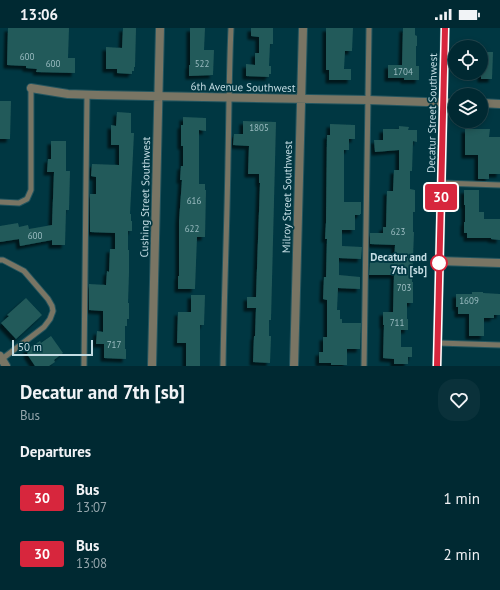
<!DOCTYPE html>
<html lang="en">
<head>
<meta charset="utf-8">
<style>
	:root { --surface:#002932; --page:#0a313a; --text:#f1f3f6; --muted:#95a6ac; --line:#22454d }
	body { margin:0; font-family:"PT Sans",sans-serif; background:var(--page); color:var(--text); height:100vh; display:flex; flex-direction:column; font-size:15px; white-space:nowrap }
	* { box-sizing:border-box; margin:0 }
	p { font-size:13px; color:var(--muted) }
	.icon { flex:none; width:22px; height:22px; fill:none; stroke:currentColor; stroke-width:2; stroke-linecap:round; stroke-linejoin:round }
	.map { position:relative; height:338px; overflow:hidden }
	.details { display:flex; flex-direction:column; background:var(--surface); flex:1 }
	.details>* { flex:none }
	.badge { padding:0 8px; border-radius:3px; font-size:14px; line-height:26px }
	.tools { position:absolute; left:448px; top:12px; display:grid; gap:8px }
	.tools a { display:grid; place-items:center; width:40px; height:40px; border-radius:50%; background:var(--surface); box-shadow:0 2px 6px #0003,0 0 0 1px var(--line); font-size:20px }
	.scale { position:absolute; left:12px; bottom:10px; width:81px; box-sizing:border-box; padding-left:4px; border:2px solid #c3dce3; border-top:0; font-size:11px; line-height:14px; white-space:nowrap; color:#c3dce3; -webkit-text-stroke:3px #003742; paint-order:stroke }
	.map>.badge { position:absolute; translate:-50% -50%; box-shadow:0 0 0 2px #fff }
	h2 { padding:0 20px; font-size:15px; line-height:36px }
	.round { display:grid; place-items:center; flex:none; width:42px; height:42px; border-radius:16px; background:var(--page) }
	.head { display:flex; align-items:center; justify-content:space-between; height:68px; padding:0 20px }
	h1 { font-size:19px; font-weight:600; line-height:30px }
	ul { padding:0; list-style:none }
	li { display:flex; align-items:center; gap:12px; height:56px; padding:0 20px }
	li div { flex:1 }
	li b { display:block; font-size:15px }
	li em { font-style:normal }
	li .badge { min-width:44px; font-weight:700; text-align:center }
	.status { display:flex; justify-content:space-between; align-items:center; height:28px; padding:0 20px; background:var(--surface); direction:ltr }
	.status svg { height:11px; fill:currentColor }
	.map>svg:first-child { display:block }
</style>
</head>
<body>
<div class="status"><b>13:06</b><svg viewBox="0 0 49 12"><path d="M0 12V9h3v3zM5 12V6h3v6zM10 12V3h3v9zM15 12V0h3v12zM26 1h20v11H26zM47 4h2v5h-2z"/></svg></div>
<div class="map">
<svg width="500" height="338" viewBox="0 0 500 338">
	<defs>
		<filter id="shadow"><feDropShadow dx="-3.5" dy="3.5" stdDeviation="1" flood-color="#0009"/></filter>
	</defs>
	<rect width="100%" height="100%" fill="#003742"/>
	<path fill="#235a5a" filter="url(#shadow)" d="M8,0H69L68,30H75V45L36,44L37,41L26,40V38L7,37Z
		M123,0H136L135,39H134V43H132V46L117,45V41H106V19L122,20Z
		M190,0H205L204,22H214L213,47L189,48V37H190Z
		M251,0H273V16H270L269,38H271V46H269V49L246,48V36L255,37V25H259V9L251,8Z
		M326,0H353L352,23H345L344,41H351V52H329V42H326Z
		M403,0H415V7L417,8V18H416V38H419V52H404V50H388V37H402Z
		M481,24H493L492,51H481Z
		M0,73H11L10,111H0Z
		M117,84L131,85V105H134L130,186H131V193H132V203H128V222H129V245L128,275H129V291H127V298H125V321H126V331L104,330V316H96L97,303L103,304V283L89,282V256L106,257L107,243L109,244L110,221H115V205L90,204V166H96V149L91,148L92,136L119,137V117H111V97L116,98Z
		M183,89L206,90V103L199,102V156H205V162H206L205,209H197L195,261H178V248H179V193L182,152H180L181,138H183V118H181V97H183Z
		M243,93L276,94L271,292H269V308H271L270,335L253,334L254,308H255L256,280H247V269H256L260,155H259V146H248L249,118L233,117L234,106H243Z
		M330,96L355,97V111H349V122H344V174H361V186H360V187H355V202H342V218L362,219L361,231L339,230V247L360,249V261L338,260L337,282H340V291H342V295H361L360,321H347V337H331V335H319V324H323V309H327V272L323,271L324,249H326L327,211H325L326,194L327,107H330Z
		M399,98L409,99L408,102H417V114L413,113L412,143H410V161L415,162V184H413V204H414L412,254H413V275H407V291H408V302H401V319H412V329H408V336H394V331L383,330L384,297H383V284H393L394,247H369L370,234L394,235L395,217L370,216V205H383V199H386L387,163H393L394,142H399V122L375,124L374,112H383V101H399Z
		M465,101H490L489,109H500V146H489V151H478V127H465Z
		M51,113H66V143H70L69,182H66L65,217H52V212L20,218L19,211L0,214V198L18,195L19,199L28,197L29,201L52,197L54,144H47L48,131H51Z
		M464,162H479V184H484V191H500V212L491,211V210H467V205H464V194H465V177H464Z
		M472,264H483V265L500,266V287H494V290H484V308H469V286H458V279H456V266H472Z
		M191,267H205L204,297H200V338H186V315H177L178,284H191Z
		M26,270L42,287L16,311L1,295L9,288L7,287Z
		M51,308L63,325L54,332L55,334L49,338H35L27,326L28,325L26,322L40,313L41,315Z"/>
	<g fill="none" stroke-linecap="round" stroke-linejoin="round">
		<g stroke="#23555f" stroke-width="7">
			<path id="service" d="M442,155L500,157
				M0,174L19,175L27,171L31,162V60
				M0,232H3L24,243L48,271L52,278L53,283L50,291L44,299L2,331
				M438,315L500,317
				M84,338L87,67
				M223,338C224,269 227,200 228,131C229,87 229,44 231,0
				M364,338L369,0"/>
		</g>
		<g stroke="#23555f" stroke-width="10">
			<path id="minor" d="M31,60L68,66L97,67L368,72L455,75
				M481,75L500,76
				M439,233L500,235
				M0,328L6,338
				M152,338L160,0
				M294,338L303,0
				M437,338L445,0"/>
		</g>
		<use href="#service" stroke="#797564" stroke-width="5"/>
		<use href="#minor" stroke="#797564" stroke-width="8"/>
	</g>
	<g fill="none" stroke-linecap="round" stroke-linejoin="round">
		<g stroke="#fff" stroke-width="9">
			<path id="line" d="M437,338L445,0"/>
		</g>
		<use href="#line" stroke="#d7263d" stroke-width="6"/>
	</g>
	<circle fill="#fff" stroke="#d7263d" stroke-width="2" cx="439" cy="235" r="8"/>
	<g text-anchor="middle" stroke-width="3.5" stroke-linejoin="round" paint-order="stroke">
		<g font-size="9" fill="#9bbcc1">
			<text x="27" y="32">600</text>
			<text x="53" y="39">600</text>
			<text x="202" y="39">522</text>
			<text x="403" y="47">1704</text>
			<text x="259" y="103">1805</text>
			<text x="194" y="176">616</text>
			<text x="192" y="204">622</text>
			<text x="398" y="207">623</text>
			<text x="35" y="211">600</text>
			<text x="404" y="263">703</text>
			<text x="469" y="276">1609</text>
			<text x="397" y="298">711</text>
			<text x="114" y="320">717</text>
		</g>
		<g font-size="11" fill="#c3dce3" stroke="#003742">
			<text transform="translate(243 59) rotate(1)" y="4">6th Avenue Southwest</text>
			<text transform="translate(432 85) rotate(-89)" y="4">Decatur Street Southwest</text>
			<text transform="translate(145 169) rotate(-89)" y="4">Cushing Street Southwest</text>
			<text transform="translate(287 169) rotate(-89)" y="4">Milroy Street Southwest</text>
		</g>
		<g font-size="11" font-weight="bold" fill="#c3dce3" stroke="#003742" text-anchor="end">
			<text x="427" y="233">Decatur and<tspan x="427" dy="13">7th [sb]</tspan></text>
		</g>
	</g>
</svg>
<div class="tools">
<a><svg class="icon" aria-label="locate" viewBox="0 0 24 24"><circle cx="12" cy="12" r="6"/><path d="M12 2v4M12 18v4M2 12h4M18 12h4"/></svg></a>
<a><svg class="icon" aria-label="layers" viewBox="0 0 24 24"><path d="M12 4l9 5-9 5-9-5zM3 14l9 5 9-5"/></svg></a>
</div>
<div class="scale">50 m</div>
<b class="badge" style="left:441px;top:169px;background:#d7263d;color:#fff">30</b>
</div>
<section class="details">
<div class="head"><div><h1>Decatur and 7th [sb]</h1><p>Bus</p></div><a class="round"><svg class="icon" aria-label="heart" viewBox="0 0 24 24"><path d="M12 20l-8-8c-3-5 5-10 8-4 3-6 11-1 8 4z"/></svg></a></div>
<h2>Departures</h2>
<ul>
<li><span class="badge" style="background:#d7263d;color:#fff">30</span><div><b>Bus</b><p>13:07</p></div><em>1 min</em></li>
<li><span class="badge" style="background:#d7263d;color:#fff">30</span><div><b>Bus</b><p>13:08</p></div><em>2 min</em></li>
</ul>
</section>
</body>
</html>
